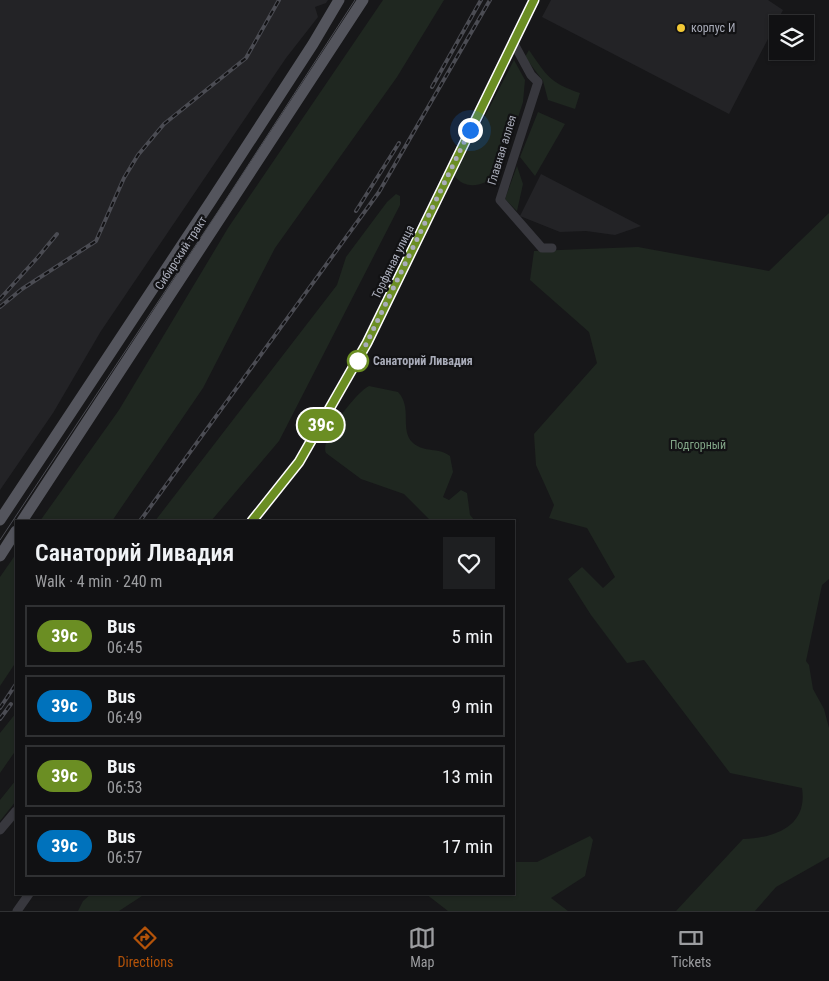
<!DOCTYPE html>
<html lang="en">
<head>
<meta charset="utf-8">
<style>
	:root { --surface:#111113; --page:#1e1f21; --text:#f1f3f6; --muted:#9c9da0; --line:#303133; --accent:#b45309 }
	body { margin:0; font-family:"Roboto Condensed",sans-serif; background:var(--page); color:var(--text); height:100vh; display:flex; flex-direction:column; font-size:19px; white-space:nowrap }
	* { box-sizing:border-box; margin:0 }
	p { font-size:16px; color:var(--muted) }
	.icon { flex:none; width:28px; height:28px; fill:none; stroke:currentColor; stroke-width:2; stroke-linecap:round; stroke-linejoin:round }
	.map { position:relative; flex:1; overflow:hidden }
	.panel { position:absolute; left:15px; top:520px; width:500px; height:375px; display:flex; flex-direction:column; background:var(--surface); border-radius:0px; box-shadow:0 1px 4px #0004,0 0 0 1px var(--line) }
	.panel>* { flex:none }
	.badge { padding:0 10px; border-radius:16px; font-size:18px; line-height:32px }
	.controls { position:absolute; left:769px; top:15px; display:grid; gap:10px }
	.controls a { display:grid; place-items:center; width:45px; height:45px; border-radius:0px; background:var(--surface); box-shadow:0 1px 4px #0004,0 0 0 1px var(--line); font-size:25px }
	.you { position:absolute; width:25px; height:25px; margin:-12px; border:4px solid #fff; border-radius:50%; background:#1a73e8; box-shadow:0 0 0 8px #1a73e833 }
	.map>.badge { position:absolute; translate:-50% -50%; box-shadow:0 0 0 2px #fff }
	.round { display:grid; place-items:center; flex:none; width:52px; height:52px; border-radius:0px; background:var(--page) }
	.head { display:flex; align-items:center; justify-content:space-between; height:85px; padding:0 20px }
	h1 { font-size:24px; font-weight:600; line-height:38px }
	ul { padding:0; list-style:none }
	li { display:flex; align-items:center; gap:15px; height:62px; margin:0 10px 8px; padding:0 10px; border:2px solid var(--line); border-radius:0px }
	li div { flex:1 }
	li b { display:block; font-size:19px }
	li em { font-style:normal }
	li .badge { min-width:55px; font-weight:700; text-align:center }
	.tab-bar { display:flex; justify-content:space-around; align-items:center; height:70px; border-top:1px solid var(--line); background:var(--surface); font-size:14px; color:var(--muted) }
	.tab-bar a { display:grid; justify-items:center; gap:2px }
	.tab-bar .selected { color:var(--accent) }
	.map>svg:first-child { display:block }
</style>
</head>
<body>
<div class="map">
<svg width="829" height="911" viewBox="0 0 829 911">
	<rect width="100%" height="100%" fill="#171719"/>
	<path fill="#232326" d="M0,0H328L326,3L315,7L318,17L286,58L101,331L53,413L0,490Z
		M551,0H768L783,10L729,114L542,17Z
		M541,174L543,175L641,226L615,235L586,231L560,232L520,216Z"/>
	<path fill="#1f2720" d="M383,0H444L397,77L275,248L203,388L112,521H40L119,410L228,228Z
		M529,50C547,76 550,83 580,93L575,109L548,100L543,81L525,57Z
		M514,60L525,80L523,102L499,176C482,184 469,192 454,176Z
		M538,112L565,124L535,176L520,157Z
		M517,166L523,184L517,211L505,199Z
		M396,194L400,196V205L279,441L211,521H155L337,285L346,257L387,202Z
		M829,213V579L822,585L806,661L809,665L813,689L824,709L829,728V857L776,887L755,911H676L743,839C775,838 808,826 802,788L730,773L644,660L627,663L591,615L568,579L582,567L603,588L615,577L587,528L549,518L554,505L536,465L534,434L597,363L589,332L530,280L534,251L638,247L769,271Z
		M369,386L398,392C413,408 399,430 413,443C425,453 438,447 450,456L453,472L443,497L449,500L461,490L467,493L470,515L475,521H431L404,494L361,479L326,453C319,440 356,392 369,386Z
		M16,554V662L0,686V577Z
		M16,713V750L0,773V733Z
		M16,780V801L0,821V800Z
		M590,836L593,840L585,876L551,898L568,911H448L426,894H514V862H537Z
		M91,894H145L119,911H78L83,901Z"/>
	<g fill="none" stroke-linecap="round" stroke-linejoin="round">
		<path stroke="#38383e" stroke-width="9" d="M513,42L531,75L538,82L500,200L542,248H552
			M251,521L299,462L367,343L534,0
			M0,830L16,811
			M17,911L29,894"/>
		<path stroke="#54555d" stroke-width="11" d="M0,520L211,201L313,44L339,0
			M22,521L363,0
			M0,556L16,531"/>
		<path stroke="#4b4c53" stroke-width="1" d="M0,540L223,204L355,0"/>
		<g stroke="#4b4c53" stroke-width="4">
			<path id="rail" d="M432,87L481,0
				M356,211L399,143
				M0,299L38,257L57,234
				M0,307L22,289L96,241L124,178L138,155L164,124L246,58L279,0
				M140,521L379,192L490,0
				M0,708L16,684
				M0,719L11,704"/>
		</g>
		<use href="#rail" stroke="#121214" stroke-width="2" stroke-dasharray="5.5" stroke-linecap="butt"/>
	</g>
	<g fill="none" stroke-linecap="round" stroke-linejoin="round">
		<g stroke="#fff" stroke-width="11">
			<path id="line" d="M252,521L299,462L367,343L534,0"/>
		</g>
		<use href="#line" stroke="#6b8e23" stroke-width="8"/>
		<path stroke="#a9acb9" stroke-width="5" stroke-dasharray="0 9" d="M358,361L470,130"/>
	</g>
	<circle fill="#f2c835" stroke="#121214" stroke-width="2" cx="681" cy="28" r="5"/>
	<circle fill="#fff" stroke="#6b8e23" stroke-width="2.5" cx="358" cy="361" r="10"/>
	<g text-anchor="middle" stroke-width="4.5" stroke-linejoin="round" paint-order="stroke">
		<g font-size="12" fill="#a9acb9" stroke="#121214" text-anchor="start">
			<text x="691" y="32">корпус И</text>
		</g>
		<g font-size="12" fill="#a9acb9" stroke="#121214">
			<text transform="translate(502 150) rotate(-73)" y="4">Главная аллея</text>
			<text transform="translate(181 253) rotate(-57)" y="4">Сибирский тракт</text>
			<text transform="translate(393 262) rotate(-64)" y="4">Торфяная улица</text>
		</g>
		<g font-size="12" font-weight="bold" fill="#a9acb9" stroke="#121214" text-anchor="start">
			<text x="373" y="365">Санаторий Ливадия</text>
		</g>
		<g font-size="12" fill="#80a486" stroke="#121214">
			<text x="698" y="449">Подгорный</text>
		</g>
	</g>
</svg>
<div class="controls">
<a><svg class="icon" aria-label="layers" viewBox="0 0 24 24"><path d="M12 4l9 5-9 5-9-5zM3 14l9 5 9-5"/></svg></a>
</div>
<div class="you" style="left:470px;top:130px"></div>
<b class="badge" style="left:321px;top:425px;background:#6b8e23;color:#fff">39c</b>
<section class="panel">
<div class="head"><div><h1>Санаторий Ливадия</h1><p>Walk · 4 min · 240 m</p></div><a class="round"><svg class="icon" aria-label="heart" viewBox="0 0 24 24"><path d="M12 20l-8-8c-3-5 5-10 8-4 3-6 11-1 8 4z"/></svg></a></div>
<ul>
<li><span class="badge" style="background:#6b8e23;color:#fff">39c</span><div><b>Bus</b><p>06:45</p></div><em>5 min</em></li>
<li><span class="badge" style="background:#0072bc;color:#fff">39с</span><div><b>Bus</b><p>06:49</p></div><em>9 min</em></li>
<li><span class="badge" style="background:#6b8e23;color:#fff">39c</span><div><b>Bus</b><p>06:53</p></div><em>13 min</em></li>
<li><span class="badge" style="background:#0072bc;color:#fff">39с</span><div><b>Bus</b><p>06:57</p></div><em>17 min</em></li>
</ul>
</section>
</div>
<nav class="tab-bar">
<a class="selected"><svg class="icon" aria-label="directions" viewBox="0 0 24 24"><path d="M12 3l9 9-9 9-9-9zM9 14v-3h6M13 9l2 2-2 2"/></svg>Directions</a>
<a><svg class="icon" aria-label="map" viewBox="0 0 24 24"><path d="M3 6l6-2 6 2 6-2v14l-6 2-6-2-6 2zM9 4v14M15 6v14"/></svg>Map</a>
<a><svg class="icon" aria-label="tickets" viewBox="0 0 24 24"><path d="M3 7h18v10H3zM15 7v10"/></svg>Tickets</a>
</nav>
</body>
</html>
